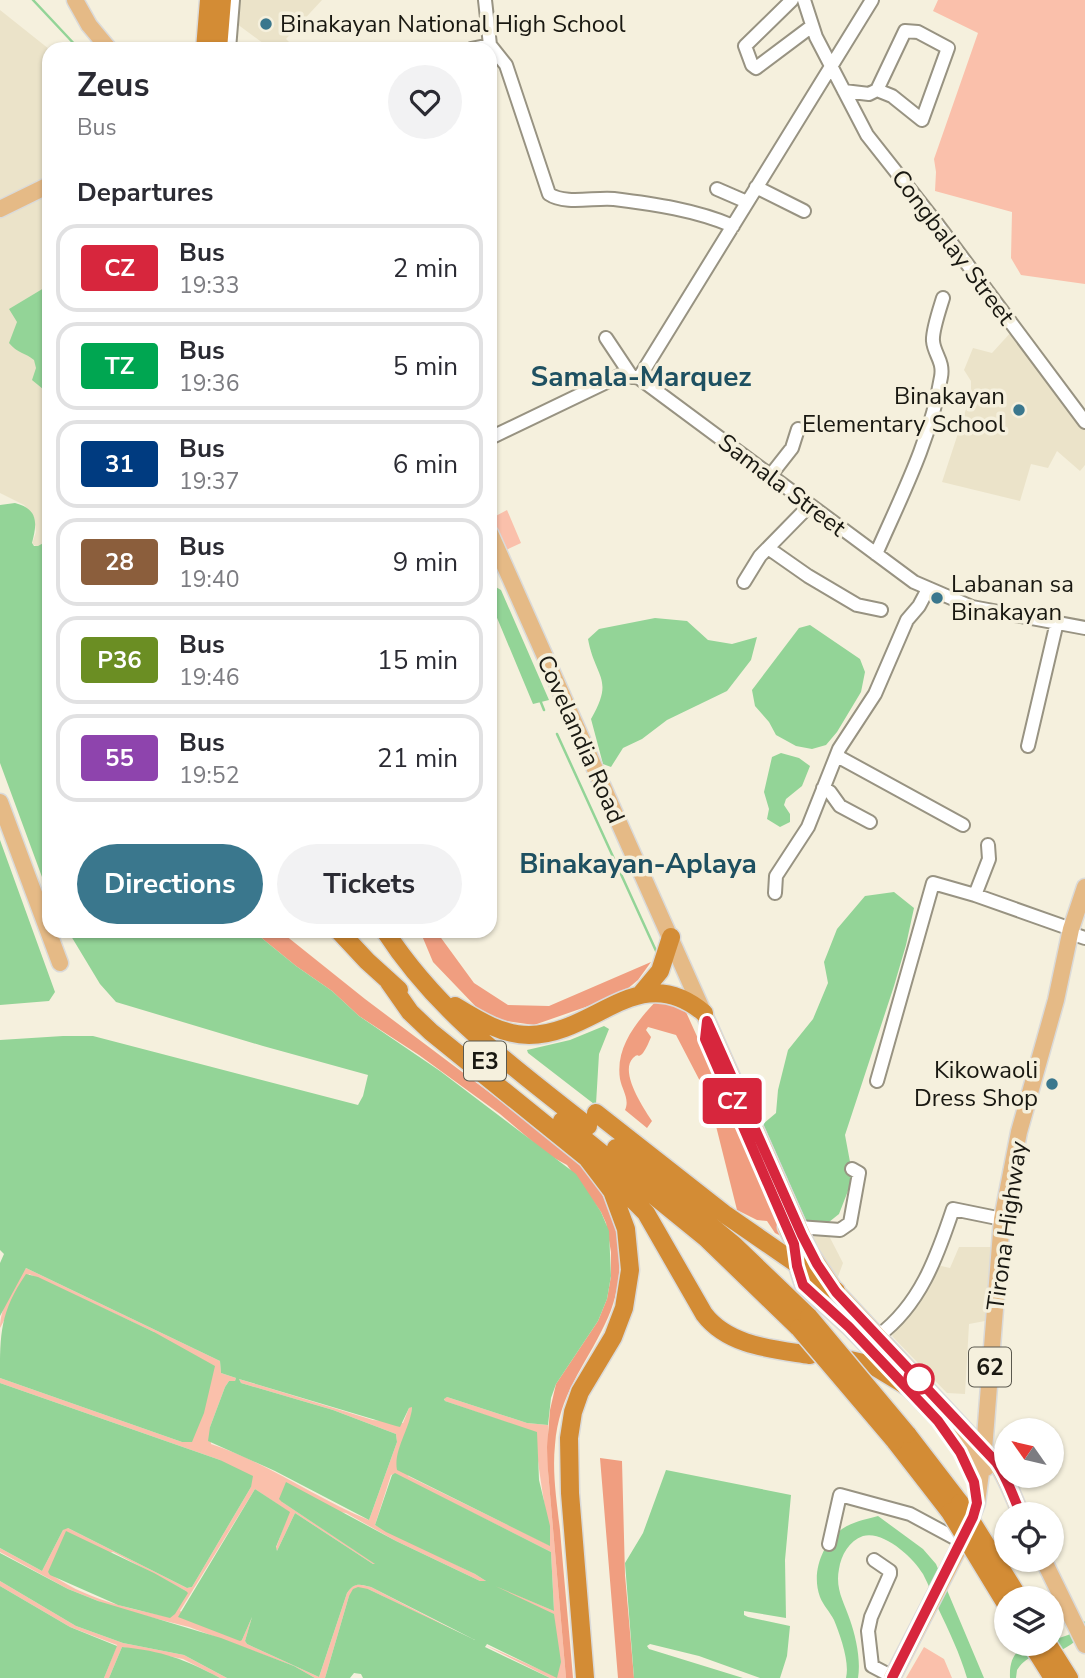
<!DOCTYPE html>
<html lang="en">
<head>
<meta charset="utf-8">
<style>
	:root { --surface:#fff; --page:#f2f2f3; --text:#2b2b33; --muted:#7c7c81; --line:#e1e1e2; --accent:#3a778d }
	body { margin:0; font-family:"Nunito Sans",sans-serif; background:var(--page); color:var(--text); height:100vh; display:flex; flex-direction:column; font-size:26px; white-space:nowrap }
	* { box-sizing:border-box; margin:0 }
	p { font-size:23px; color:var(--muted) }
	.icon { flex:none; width:38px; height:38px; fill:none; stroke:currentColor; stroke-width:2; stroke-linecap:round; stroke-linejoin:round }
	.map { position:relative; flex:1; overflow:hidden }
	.sheet { position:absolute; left:42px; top:42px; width:455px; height:896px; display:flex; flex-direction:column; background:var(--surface); border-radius:21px; box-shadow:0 2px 5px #0004 }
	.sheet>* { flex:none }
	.badge { padding:0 14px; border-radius:5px; font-size:24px; line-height:46px }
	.needle { width:46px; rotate:304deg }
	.fabs { position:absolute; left:994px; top:1418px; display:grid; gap:14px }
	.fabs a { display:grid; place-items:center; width:70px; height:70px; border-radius:50%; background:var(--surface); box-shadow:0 2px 5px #0004; font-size:35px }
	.map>.badge { position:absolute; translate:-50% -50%; box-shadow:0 0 0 4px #fff }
	h2 { padding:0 35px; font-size:26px; line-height:63px }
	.round { display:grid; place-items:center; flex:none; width:74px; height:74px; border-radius:37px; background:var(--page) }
	.summary { display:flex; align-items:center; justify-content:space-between; height:119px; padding:0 35px }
	h1 { font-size:33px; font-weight:700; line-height:52px }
	.primary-button { display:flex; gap:14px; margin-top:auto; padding:14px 35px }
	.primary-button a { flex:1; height:80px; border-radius:42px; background:var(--accent); color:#fff; font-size:28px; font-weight:700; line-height:80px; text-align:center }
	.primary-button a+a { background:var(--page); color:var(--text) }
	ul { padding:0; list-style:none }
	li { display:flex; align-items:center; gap:21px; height:88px; margin:0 14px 10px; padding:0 21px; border:4px solid var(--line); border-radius:21px }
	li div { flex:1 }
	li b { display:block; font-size:26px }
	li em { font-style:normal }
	li .badge { min-width:77px; font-weight:700; text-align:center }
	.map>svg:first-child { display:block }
</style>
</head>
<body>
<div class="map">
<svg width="1085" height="1678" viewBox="0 0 1085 1678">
	<rect width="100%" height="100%" fill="#f5f0dd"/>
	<path fill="#ebe3c9" d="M235,0H322L286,39L296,49H271L233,21Z
		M0,10L49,49V540L38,547L32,544L36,532L34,517L24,505L0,493Z
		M1012,331L1085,426V465L1080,471L1057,451L1048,468L1031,464L1020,501L942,482L971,394V381L964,370L973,348L992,353Z
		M805,1230H826L843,1263L835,1285Z
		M959,1247H991L985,1321L969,1324L965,1394L947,1393L892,1336L937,1265L950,1268Z"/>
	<path fill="#fac0ab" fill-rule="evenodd" d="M938,0H1085V284L1021,275L1011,258L1012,212L935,191L936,172L934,159L978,33L933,11Z
		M507,510L521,543L506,550L492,518Z
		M26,1268L220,1361L221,1373L236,1378L235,1381H229L225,1387L210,1427L211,1444C267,1462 315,1498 369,1520L397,1442L396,1434L333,1410L241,1383L239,1379L373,1420L403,1423L409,1408L412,1406L408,1476L549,1545C547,1506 537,1473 536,1433L445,1401L444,1398L447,1397L527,1423L548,1425V1471L566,1678H550L485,1645L557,1677L494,1585L554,1611L551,1552L395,1474L391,1475L375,1525L475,1574L486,1581H480L396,1541L346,1513L282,1502L376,1564H373L295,1513L277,1551L276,1548L289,1512L255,1489L180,1611L242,1640L252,1617L245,1641L247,1644L319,1677L347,1593C354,1582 359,1584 371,1587L475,1641L368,1589L349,1596L325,1678H315L294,1666L189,1627L118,1609L68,1589L0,1552V1548L42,1571L63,1530L65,1527L68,1528L187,1588L192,1587L251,1487L220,1460L0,1383V1378L182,1442L154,1332L29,1274L0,1328C0,1307 14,1285 26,1268ZM113,1552L186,1591L170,1617C129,1609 82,1598 48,1572Z
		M0,1581L76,1626L123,1643L184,1655L227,1678H220L183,1659L122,1647L109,1678H104L117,1645L70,1627L0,1586Z
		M924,1647L944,1659L952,1678H906Z"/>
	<path fill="#f09e80" d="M253,931H280L365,999L538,1129C556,1143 575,1156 589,1175C623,1217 629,1276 605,1324C584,1368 559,1394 555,1445C552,1473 557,1503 560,1530C564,1579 569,1629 573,1678H566L548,1471L547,1447L550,1410L556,1384L598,1321L607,1299L611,1276V1252L606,1223L601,1212L567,1165L547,1154L500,1114L419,1055L359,1016L332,991L296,966Z
		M420,931H436L474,983L508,1005L549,1006L651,962L638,980L620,995L534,1025L499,1020L480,1011L433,962Z
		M659,998H669L686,1012L789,1240L775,1233L767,1221L757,1220L737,1210L713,1114L702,1085L676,1035L648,1027L646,1030L651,1037C649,1042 646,1049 643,1053C636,1060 640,1051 633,1058C619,1072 644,1109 652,1121L647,1128L625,1110C630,1099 622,1090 620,1079C615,1046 638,1020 659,998Z
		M600,1458L622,1461L625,1575L634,1678H618Z"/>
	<path fill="#93d497" d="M49,285V394L32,380L36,368L34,360C26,353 17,353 9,343L17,322L9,309Z
		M15,503C39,509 37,524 32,543L34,546H38L49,540V896L0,763V505Z
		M490,578L494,586L501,590L549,700L533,704L490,601Z
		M655,618L687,621L708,640L732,644L757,637L751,660L727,691L667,720L642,739L623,748L611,767L603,764L591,719C615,678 595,678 588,639L599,629Z
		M810,625L860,659L865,672L861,692L837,732L826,745L812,749L796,746L776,735L769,722L755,706L752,690L799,628Z
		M781,753L799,758L810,766L802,786L786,799L784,805L790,814V822L780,827L767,819L769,809L764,792L772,757Z
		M0,840L55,992L49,1001L0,1005Z
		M894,892L914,908L906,945L894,986L845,1135L853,1178L839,1214L829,1222L807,1223L763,1124L776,1113L778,1090L788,1050L813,1019L828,983L824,962L837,929L865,896Z
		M68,931H253L296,966L332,991L359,1016L440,1071L576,1174L601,1212L609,1231L611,1276L607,1299L598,1321L556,1384L551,1398L548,1425L527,1423L447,1397L444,1399L445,1401L537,1432L539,1480L550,1526V1546L397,1470C393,1450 411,1427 412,1407L409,1408L400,1427L396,1426L239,1379L241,1383L333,1410L396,1434L397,1442L369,1520L275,1471L208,1441L210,1427L225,1387L229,1381H235L236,1378L221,1373L220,1361L26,1268L0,1316V1263L4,1254L0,1250V1040L63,1036H93L358,1105L363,1096L368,1075L263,1046L116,1002L100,984Z
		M604,1026L609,1029L599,1054L596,1104H594L528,1053L527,1050L570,1040Z
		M26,1274L38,1277L154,1332L215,1366L204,1413L192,1442H182L0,1378C0,1334 0,1312 26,1274Z
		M0,1383L220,1460L253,1476L251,1487L192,1587L187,1588L68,1528L63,1530L42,1571L0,1548Z
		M666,1470L791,1495L785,1560L786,1618L744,1611V1615L748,1617L790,1626L787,1656L780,1678H760L699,1656L650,1644L647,1646L649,1649L743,1678H634L625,1563L643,1533Z
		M395,1473L551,1552L554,1611L495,1586L554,1614L561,1662L557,1678L487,1644L485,1647L550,1678H363L361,1674L354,1673L350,1678H325L349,1596L353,1589L358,1587L368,1589L475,1640L371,1587C360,1584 354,1582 347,1593L319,1677L247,1644L245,1641L252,1617L242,1640L240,1641L178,1617L255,1489L290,1512L276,1547L277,1551L295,1513L373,1564H375L282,1502L279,1499L286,1482L396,1541L480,1581H486L475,1574L386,1532L375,1525L392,1475Z
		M878,1516L923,1549L936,1564L984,1678H967C960,1654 949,1631 938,1608C933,1597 929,1585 923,1574C913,1557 883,1530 863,1536C849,1541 841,1555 839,1569C835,1589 844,1602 850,1620C856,1637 861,1660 858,1678H846C850,1662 840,1635 834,1620C830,1612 823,1605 820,1597C811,1573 822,1544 842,1529C852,1522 867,1519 878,1516Z
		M66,1531L154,1573L186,1591L188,1593L175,1614L170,1618L118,1605L50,1575L48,1572Z
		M0,1553L68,1589L98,1601L221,1638L294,1666L315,1678H227L184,1655L123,1643L76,1626L0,1581Z
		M0,1586L70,1627L117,1646L104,1678H0Z
		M1085,1621V1634C1076,1640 1067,1649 1056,1652C1038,1659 1030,1651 1017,1670L1016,1678H1010C1008,1637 1041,1646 1068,1635C1075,1632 1080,1626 1085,1621Z
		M122,1647C162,1651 185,1659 220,1678H109Z"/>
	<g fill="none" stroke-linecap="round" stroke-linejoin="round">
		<path stroke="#93d497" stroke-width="2.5" d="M33,0L79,49
			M540,700L544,710
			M557,734L657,953"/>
		<g stroke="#989382" stroke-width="16">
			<path id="minor" d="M485,0L490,45L506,65L549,194C565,205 595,197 614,199C654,204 696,210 733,226
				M792,0L745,46L752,65L756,68L812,26
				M804,0L816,37L867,135L938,225L1085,422
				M229,49L233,0
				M471,49L490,45
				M844,91L869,94L877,90L892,96L922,120L948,48L918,32L905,31L877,90
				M756,187L804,211
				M717,189L747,202
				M606,338L632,377
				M639,378L872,0
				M490,438L619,376L624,374L639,378L914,582L972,607L1085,628
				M770,476L792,448L798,429
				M768,548L808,576L857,605L881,610
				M876,554C901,497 931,439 941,377C944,361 934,354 933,341C932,331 940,308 943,298
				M744,582L760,556L809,506
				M1028,746L1057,622
				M837,756L963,825
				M823,788L830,792L840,806L870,822
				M775,893L776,876L808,827L839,749L875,694L907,620L919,606L928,589
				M975,895L989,859L988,845
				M1070,933L1085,938
				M877,1081L933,883L975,895L1071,929
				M798,1227L840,1230L850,1223L859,1173L852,1169
				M878,1336C920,1305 937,1257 953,1209L1002,1219
				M829,1544L840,1495L910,1514L962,1542
				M874,1560L890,1571V1574L871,1617L868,1631L872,1666L893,1677"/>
		</g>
		<g stroke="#dadad9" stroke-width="19">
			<path id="major" d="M75,0L89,25L109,49
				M0,209L49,185
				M490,533L810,1252L836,1291L995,1462C1007,1477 1013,1497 1021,1514
				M0,802L60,963
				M786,1227L794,1244L797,1266L803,1285L849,1327L986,1468
				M1043,1559L1085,1645
				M892,1678L962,1542L977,1503L984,1450L1002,1219L1019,1132L1056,1000L1071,929L1085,887"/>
		</g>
		<g stroke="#dadad9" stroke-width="21">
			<path id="highway" d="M205,49L209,0
				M218,49L222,0
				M339,931L367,961L399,990
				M385,931C438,1013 513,1067 588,1126
				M389,982L410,1012L431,1032L587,1158L612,1191L626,1229L630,1270L624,1308L613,1337L580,1392L573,1412L569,1438L570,1493L585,1678
				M640,995L660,971L671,937
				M455,1006C478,1020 502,1035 529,1035C595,1035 639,958 704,1013
				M596,1113L726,1215L836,1291
				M562,1121L706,1238L799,1328
				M616,1148L734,1245L809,1317
				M609,1176L646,1213L704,1314C728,1346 773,1349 810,1355
				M850,1360L872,1365L905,1385
				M907,1434L960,1503
				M895,1441L950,1512
				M1031,1643L1053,1678
				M1047,1643L1069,1678"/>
		</g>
		<use href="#minor" stroke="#fff" stroke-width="12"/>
		<use href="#major" stroke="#e5ba86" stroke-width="16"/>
		<use href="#highway" stroke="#d38c35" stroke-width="18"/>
		<g stroke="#dadad9" stroke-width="21" stroke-linecap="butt">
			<path id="highway-bridge" d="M809,1317L907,1434
				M799,1328L895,1441
				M960,1503L1019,1598
				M950,1512L1006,1604"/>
		</g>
		<use href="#highway-bridge" stroke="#d38c35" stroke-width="18"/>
	</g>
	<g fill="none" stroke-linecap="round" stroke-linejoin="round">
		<g stroke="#fff" stroke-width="16">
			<path id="line" d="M892,1678L973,1517L977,1503L974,1482L960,1452L938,1421L921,1403L849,1327L803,1285L797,1266L794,1244L705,1039L707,1021L802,1235L817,1264L836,1292L996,1462C1007,1477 1013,1497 1021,1514"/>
		</g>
		<use href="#line" stroke="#d7263d" stroke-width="10"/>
	</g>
	<g fill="#3a778d" stroke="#f5f0dd" stroke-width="2.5">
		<circle cx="266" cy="24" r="7"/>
		<circle cx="1019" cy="410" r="7"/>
		<circle cx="937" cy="598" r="7"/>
		<circle cx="1052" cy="1084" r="7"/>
	</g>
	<circle fill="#fff" stroke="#d7263d" stroke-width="3.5" cx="919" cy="1379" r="14"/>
	<g text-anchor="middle" stroke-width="7" stroke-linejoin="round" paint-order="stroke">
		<g fill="#f5f0dd" stroke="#5b594e" stroke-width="2">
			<rect x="464" y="1041.5" width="42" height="39" rx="5"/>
			<rect x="969" y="1347.5" width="42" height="39" rx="5"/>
		</g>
		<g font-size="23" font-weight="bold" fill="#191811">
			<text x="485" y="1069">E3</text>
			<text x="990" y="1375">62</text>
		</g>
		<g font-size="24" fill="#191811" stroke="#f5f0dd" text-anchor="start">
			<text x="280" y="32">Binakayan National High School</text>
			<text x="1005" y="404" text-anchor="end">Binakayan<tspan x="1005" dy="28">Elementary School</tspan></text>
			<text x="951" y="592">Labanan sa<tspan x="951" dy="28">Binakayan</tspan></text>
			<text x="1038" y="1078" text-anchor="end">Kikowaoli<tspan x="1038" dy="28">Dress Shop</tspan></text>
		</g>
		<g font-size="24" fill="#191811" stroke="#f5f0dd">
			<text transform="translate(953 247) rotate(53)" y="8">Congbalay Street</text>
			<text transform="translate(782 485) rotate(37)" y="8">Samala Street</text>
			<text transform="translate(581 739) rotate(66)" y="8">Covelandia Road</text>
			<text transform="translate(1007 1226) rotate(-82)" y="8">Tirona Highway</text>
		</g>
		<g font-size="28" font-weight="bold" fill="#1e5061" stroke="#f5f0dd">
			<text x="641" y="386">Samala-Marquez</text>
			<text x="638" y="873">Binakayan-Aplaya</text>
		</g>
	</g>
</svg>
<div class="fabs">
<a><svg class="needle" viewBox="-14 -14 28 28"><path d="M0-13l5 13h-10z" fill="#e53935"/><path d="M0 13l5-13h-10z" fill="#7c7c81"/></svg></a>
<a><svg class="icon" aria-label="locate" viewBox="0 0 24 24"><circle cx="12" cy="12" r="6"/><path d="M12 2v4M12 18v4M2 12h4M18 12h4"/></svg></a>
<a><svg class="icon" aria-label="layers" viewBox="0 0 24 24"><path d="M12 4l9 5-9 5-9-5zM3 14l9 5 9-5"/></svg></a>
</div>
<b class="badge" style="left:732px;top:1101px;background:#d7263d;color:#fff">CZ</b>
<section class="sheet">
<div class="summary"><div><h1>Zeus</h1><p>Bus</p></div><a class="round"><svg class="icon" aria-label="heart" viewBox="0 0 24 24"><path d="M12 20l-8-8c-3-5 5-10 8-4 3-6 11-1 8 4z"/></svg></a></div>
<h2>Departures</h2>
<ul>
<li><span class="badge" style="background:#d7263d;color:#fff">CZ</span><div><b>Bus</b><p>19:33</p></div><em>2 min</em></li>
<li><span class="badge" style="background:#00a651;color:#fff">TZ</span><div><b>Bus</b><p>19:36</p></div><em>5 min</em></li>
<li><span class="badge" style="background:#003b80;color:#fff">31</span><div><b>Bus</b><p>19:37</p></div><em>6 min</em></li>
<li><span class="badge" style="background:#8b5e3c;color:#fff">28</span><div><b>Bus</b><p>19:40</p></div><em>9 min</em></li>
<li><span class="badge" style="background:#6b8e23;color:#fff">P36</span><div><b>Bus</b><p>19:46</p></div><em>15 min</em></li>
<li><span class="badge" style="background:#8e44ad;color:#fff">55</span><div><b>Bus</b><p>19:52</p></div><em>21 min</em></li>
</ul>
<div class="primary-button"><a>Directions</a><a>Tickets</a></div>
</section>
</div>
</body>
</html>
